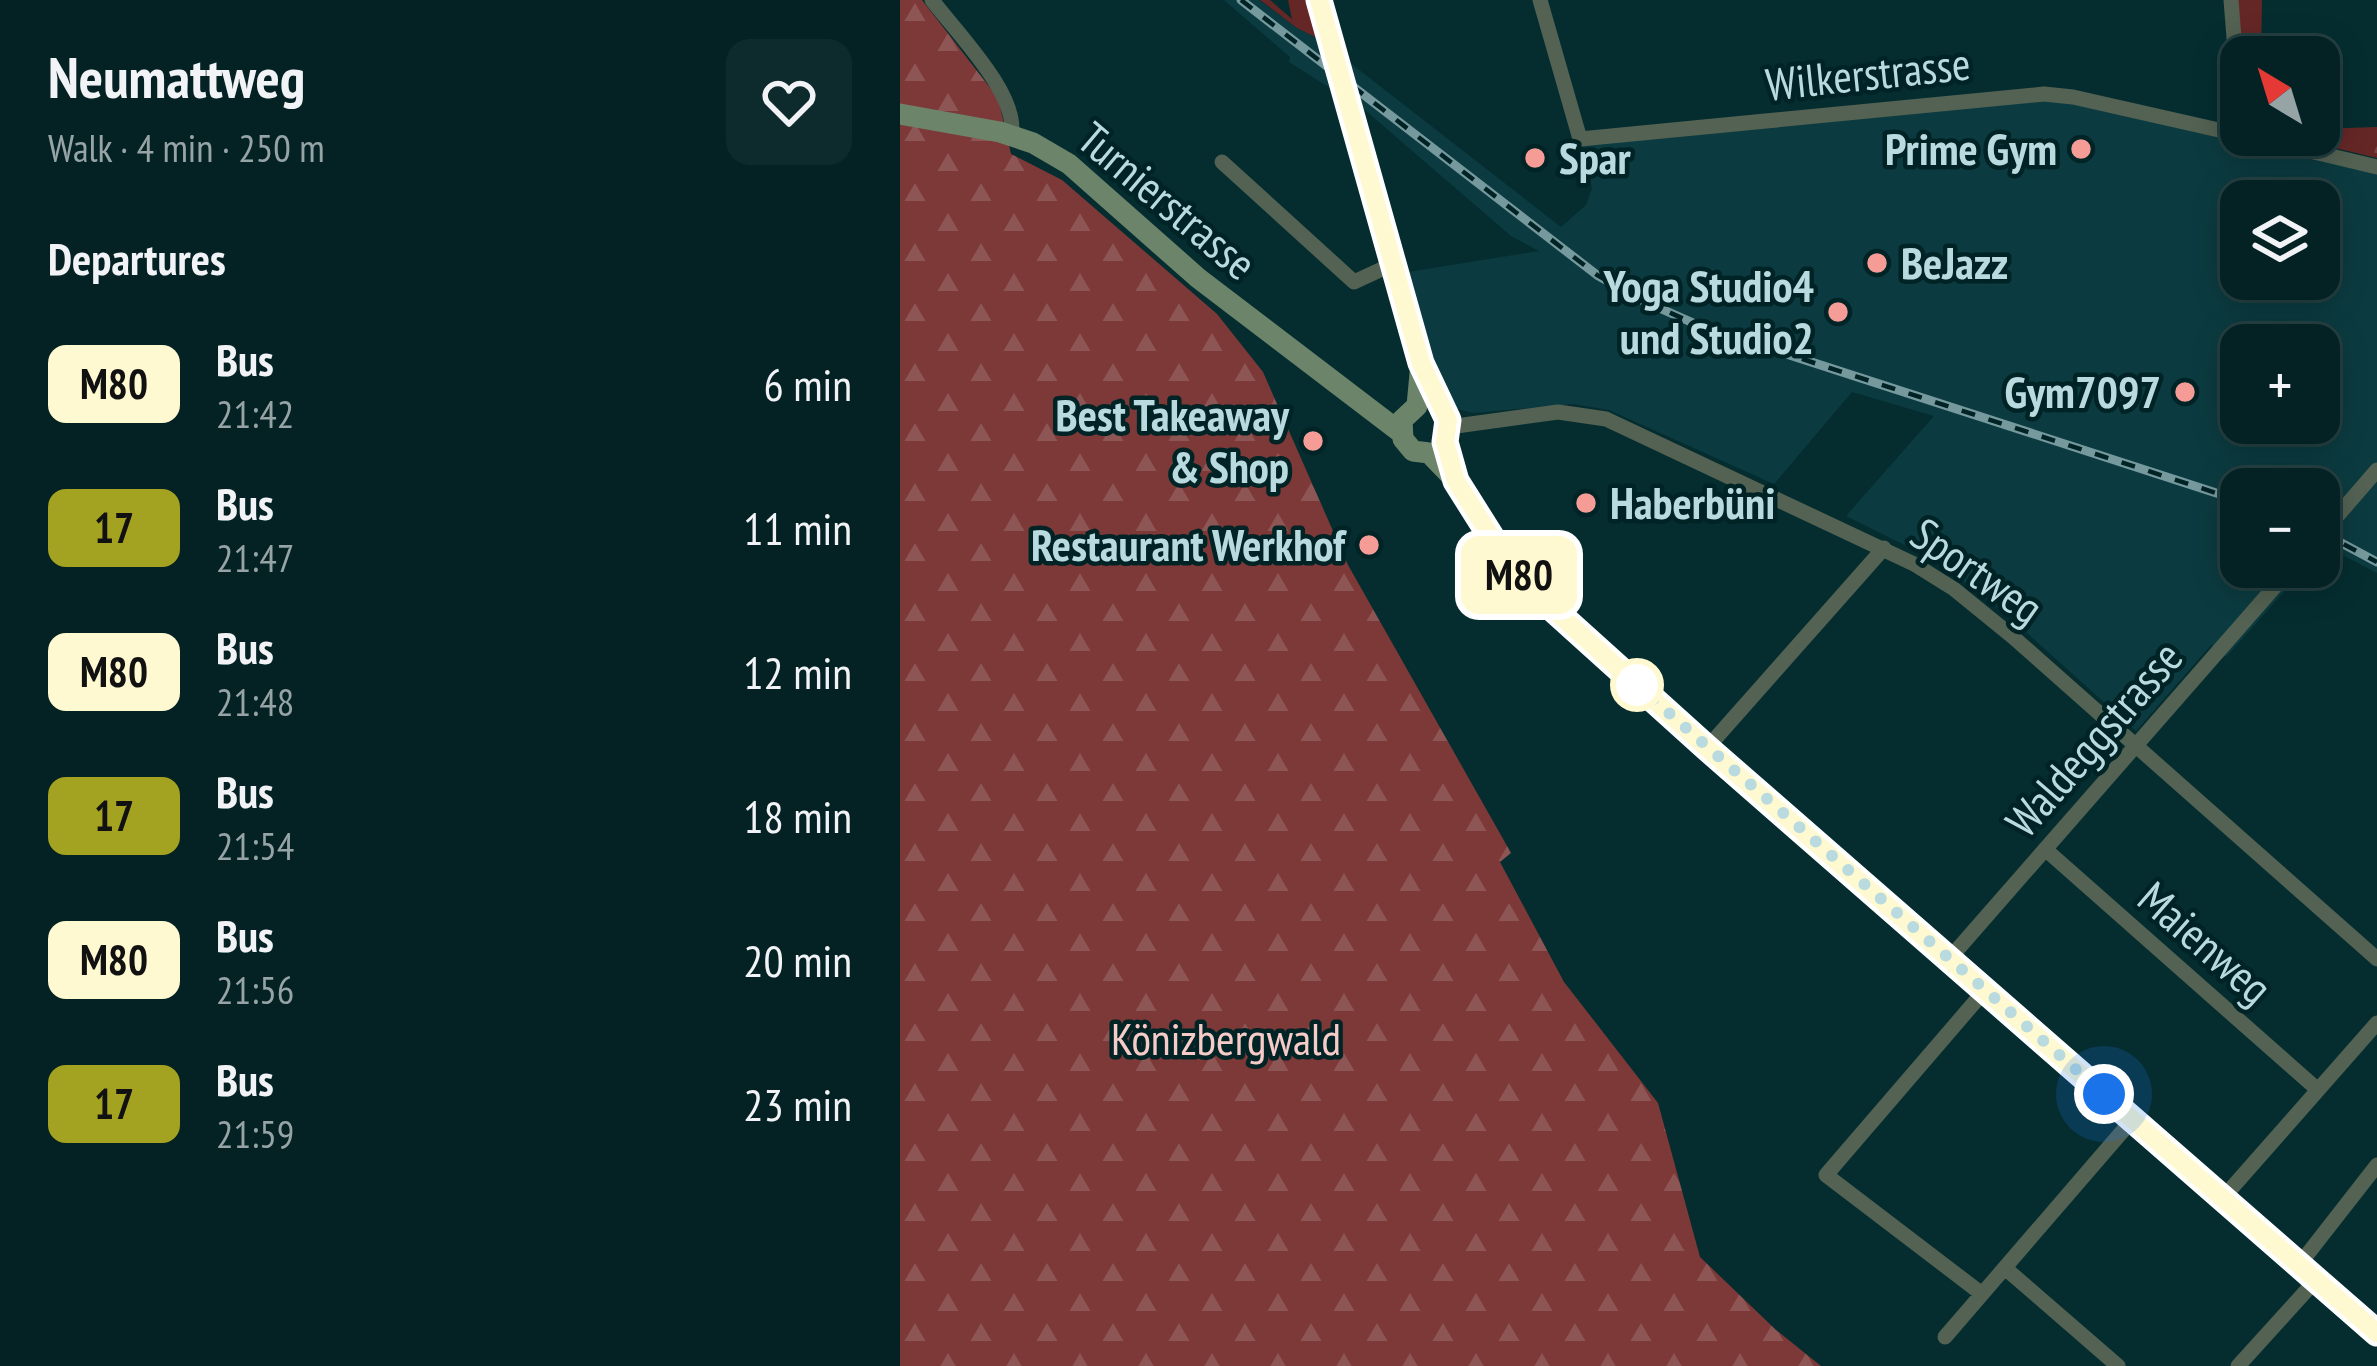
<!DOCTYPE html>
<html lang="en">
<head>
<meta charset="utf-8">
<style>
	:root { --surface:#042224; --page:#0d2a2c; --text:#f1f3f6; --muted:#97a4a6; --line:#253f41 }
	body { margin:0; font-family:"PT Sans Narrow",sans-serif; background:var(--page); color:var(--text); height:100vh; display:flex; flex-direction:column; font-size:45px; white-space:nowrap }
	* { box-sizing:border-box; margin:0 }
	p { font-size:39px; color:var(--muted) }
	.icon { flex:none; width:66px; height:66px; fill:none; stroke:currentColor; stroke-width:2; stroke-linecap:round; stroke-linejoin:round }
	.map { position:relative; flex:1; overflow:hidden }
	.side { display:flex; flex-direction:column; background:var(--surface); width:900px }
	.side>* { flex:none }
	.badge { padding:0 24px; border-radius:18px; font-size:42px; line-height:78px }
	.needle { width:78px; rotate:322deg }
	.buttons { position:absolute; left:1320px; top:36px; display:grid; gap:24px }
	.buttons a { display:grid; place-items:center; width:120px; height:120px; border-radius:24px; background:var(--surface); box-shadow:0 6px 30px #0003,0 0 0 3px var(--line); font-size:60px }
	.you { position:absolute; width:60px; height:60px; margin:-30px; border:9px solid #fff; border-radius:50%; background:#1a73e8; box-shadow:0 0 0 18px #1a73e833 }
	.map>.badge { position:absolute; translate:-50% -50%; box-shadow:0 0 0 6px #fff }
	h2 { padding:0 48px; font-size:45px; line-height:108px }
	.round { display:grid; place-items:center; flex:none; width:126px; height:126px; border-radius:24px; background:var(--page) }
	.head { display:flex; align-items:center; justify-content:space-between; height:204px; padding:0 48px }
	h1 { font-size:57px; font-weight:800; line-height:90px }
	ul { padding:0; list-style:none }
	li { display:flex; align-items:center; gap:36px; height:144px; padding:0 48px }
	li div { flex:1 }
	li b { display:block; font-size:45px }
	li em { font-style:normal }
	li .badge { min-width:132px; font-weight:700; text-align:center }
	main { display:flex; flex:1; min-height:0 }
	.map>svg:first-child { display:block }
</style>
</head>
<body>
<main>
<section class="side">
<div class="head"><div><h1>Neumattweg</h1><p>Walk · 4 min · 250 m</p></div><a class="round"><svg class="icon" aria-label="heart" viewBox="0 0 24 24"><path d="M12 20l-8-8c-3-5 5-10 8-4 3-6 11-1 8 4z"/></svg></a></div>
<h2>Departures</h2>
<ul>
<li><span class="badge" style="background:#fff9d1;color:#111">M80</span><div><b>Bus</b><p>21:42</p></div><em>6 min</em></li>
<li><span class="badge" style="background:#a4a221;color:#111">17</span><div><b>Bus</b><p>21:47</p></div><em>11 min</em></li>
<li><span class="badge" style="background:#fff9d1;color:#111">M80</span><div><b>Bus</b><p>21:48</p></div><em>12 min</em></li>
<li><span class="badge" style="background:#a4a221;color:#111">17</span><div><b>Bus</b><p>21:54</p></div><em>18 min</em></li>
<li><span class="badge" style="background:#fff9d1;color:#111">M80</span><div><b>Bus</b><p>21:56</p></div><em>20 min</em></li>
<li><span class="badge" style="background:#a4a221;color:#111">17</span><div><b>Bus</b><p>21:59</p></div><em>23 min</em></li>
</ul>
</section>
<div class="map">
<svg width="1477" height="1366" viewBox="0 0 1477 1366">
	<defs>
		<pattern id="forest-firs" width="22" height="20" patternUnits="userSpaceOnUse" patternTransform="scale(3)"><rect width="22" height="20" fill="#7d3937"/><path d="M5 1l3.5 6h-7zM16 11l3.5 6h-7z" fill="#8d5554"/></pattern>
		<pattern id="park-crowns" width="20" height="18" patternUnits="userSpaceOnUse" patternTransform="scale(3)"><rect width="20" height="18" fill="#652726"/><path d="M2 6a3 3 0 1 1 6 0M12 15a3 3 0 1 1 6 0" fill="none" stroke="#794645"/></pattern>
	</defs>
	<rect width="100%" height="100%" fill="#052d30"/>
	<path fill="#0b3b40" fill-rule="evenodd" d="M324,0H359L397,28L422,41L661,227L686,205L692,188L680,139L1144,99L1172,102L1477,173V573L1425,546L1419,552V489H1341V567H1406L1326,657L1311,645L1236,731L1108,616L1037,561L946,516L1034,416L952,392L874,484L709,410L673,404L573,413L558,409L541,391L508,272L639,251L611,236L466,111L389,62L390,57ZM1341,201H1419V279H1341ZM1341,345H1419V423H1341Z"/>
	<path fill="#652726" d="M360,0H370L392,19L388,0H406L417,38L397,28Z
		M1336,0H1362L1361,57H1341Z"/>
	<path fill="url(#forest-firs)" d="M0,0H22L98,98L111,154L162,180L317,314L363,372L448,565L611,853L600,862L664,982L758,1103L800,1257L876,1330L921,1366H0Z"/>
	<path fill="url(#park-crowns)" d="M1477,127V158L1382,135H1419V129Z"/>
	<g fill="none" stroke-linecap="round" stroke-linejoin="round">
		<path stroke="#536252" stroke-width="15" d="M32,0C56,32 120,96 111,135
			M640,0L680,139L1144,94L1173,97L1341,135
			M1331,0L1341,126
			M1343,135L1477,167
			M322,162L454,282L495,263
			M549,427L658,412L706,419L1014,564L1054,589L1113,637L1477,959
			M1419,537L1477,470
			M807,748L984,548
			M1145,849L1418,1090
			M1050,958L1392,567
			M1322,1199L1477,1023
			M1399,1265L1477,1165
			M1105,1268L1218,1366
			M1082,1294L926,1175L1086,989
			M1045,1337L1233,1119
			M1338,1366L1416,1280"/>
		<path stroke="#6b846a" stroke-width="21" d="M419,0L521,363L548,420L545,442L556,481
			M0,114L100,132L133,143L169,164L298,278L500,432
			M521,363L517,406L502,420L503,439L513,451L529,453L556,481L601,553L634,592L807,748L1477,1333"/>
		<g stroke="#76999d" stroke-width="9">
			<path id="rail" d="M341,0L697,275L739,299L800,326L1341,501
				M1419,531L1477,562"/>
		</g>
		<use href="#rail" stroke="#002326" stroke-width="4.5" stroke-dasharray="14" stroke-linecap="butt"/>
	</g>
	<g fill="none" stroke-linecap="round" stroke-linejoin="round">
		<g stroke="#fff" stroke-width="27">
			<path id="line" d="M419,0L521,363L548,420L545,442L556,481L602,554L634,592L807,748L1477,1333"/>
		</g>
		<use href="#line" stroke="#fff9d1" stroke-width="18"/>
		<path stroke="#b9dade" stroke-width="12" stroke-dasharray="0 21.6" d="M737,685L1204,1094"/>
	</g>
	<g fill="#f59c96" stroke="#002326" stroke-width="4.5">
		<circle cx="1181" cy="149" r="12"/>
		<circle cx="635" cy="158" r="12"/>
		<circle cx="977" cy="263" r="12"/>
		<circle cx="938" cy="312" r="12"/>
		<circle cx="1285" cy="392" r="12"/>
		<circle cx="413" cy="441" r="12"/>
		<circle cx="686" cy="503" r="12"/>
		<circle cx="469" cy="545" r="12"/>
	</g>
	<circle fill="#fff" stroke="#fff9d1" stroke-width="6" cx="737" cy="685" r="24"/>
	<g text-anchor="middle" stroke-width="9" stroke-linejoin="round" paint-order="stroke">
		<g font-size="45" fill="#b9dade" stroke="#002326">
			<text transform="translate(968 74) rotate(-6)" y="16">Wilkerstrasse</text>
			<text transform="translate(267 201) rotate(40)" y="16">Turnierstrasse</text>
			<text transform="translate(1077 571) rotate(35)" y="16">Sportweg</text>
			<text transform="translate(1194 739) rotate(-49)" y="16">Waldeggstrasse</text>
			<text transform="translate(1305 943) rotate(41)" y="16">Maienweg</text>
		</g>
		<g font-size="45" font-weight="bold" fill="#b9dade" stroke="#002326" text-anchor="end">
			<text x="1157" y="165">Prime Gym</text>
			<text x="659" y="174" text-anchor="start">Spar</text>
			<text x="1001" y="279" text-anchor="start">BeJazz</text>
			<text x="914" y="302">Yoga Studio4<tspan x="914" dy="52">und Studio2</tspan></text>
			<text x="1261" y="408">Gym7097</text>
			<text x="389" y="431">Best Takeaway<tspan x="389" dy="52">&amp; Shop</tspan></text>
			<text x="710" y="519" text-anchor="start">Haberbüni</text>
			<text x="445" y="561">Restaurant Werkhof</text>
		</g>
		<g font-size="45" fill="#f7cbc7" stroke="#002326">
			<text x="326" y="1055">Könizbergwald</text>
		</g>
	</g>
</svg>
<div class="buttons">
<a><svg class="needle" viewBox="-14 -14 28 28"><path d="M0-13l5 13h-10z" fill="#e53935"/><path d="M0 13l5-13h-10z" fill="#97a4a6"/></svg></a>
<a><svg class="icon" aria-label="layers" viewBox="0 0 24 24"><path d="M12 4l9 5-9 5-9-5zM3 14l9 5 9-5"/></svg></a>
<a>+</a>
<a>−</a>
</div>
<div class="you" style="left:1204px;top:1094px"></div>
<b class="badge" style="left:619px;top:575px;background:#fff9d1;color:#111">M80</b>
</div>
</main>
</body>
</html>
